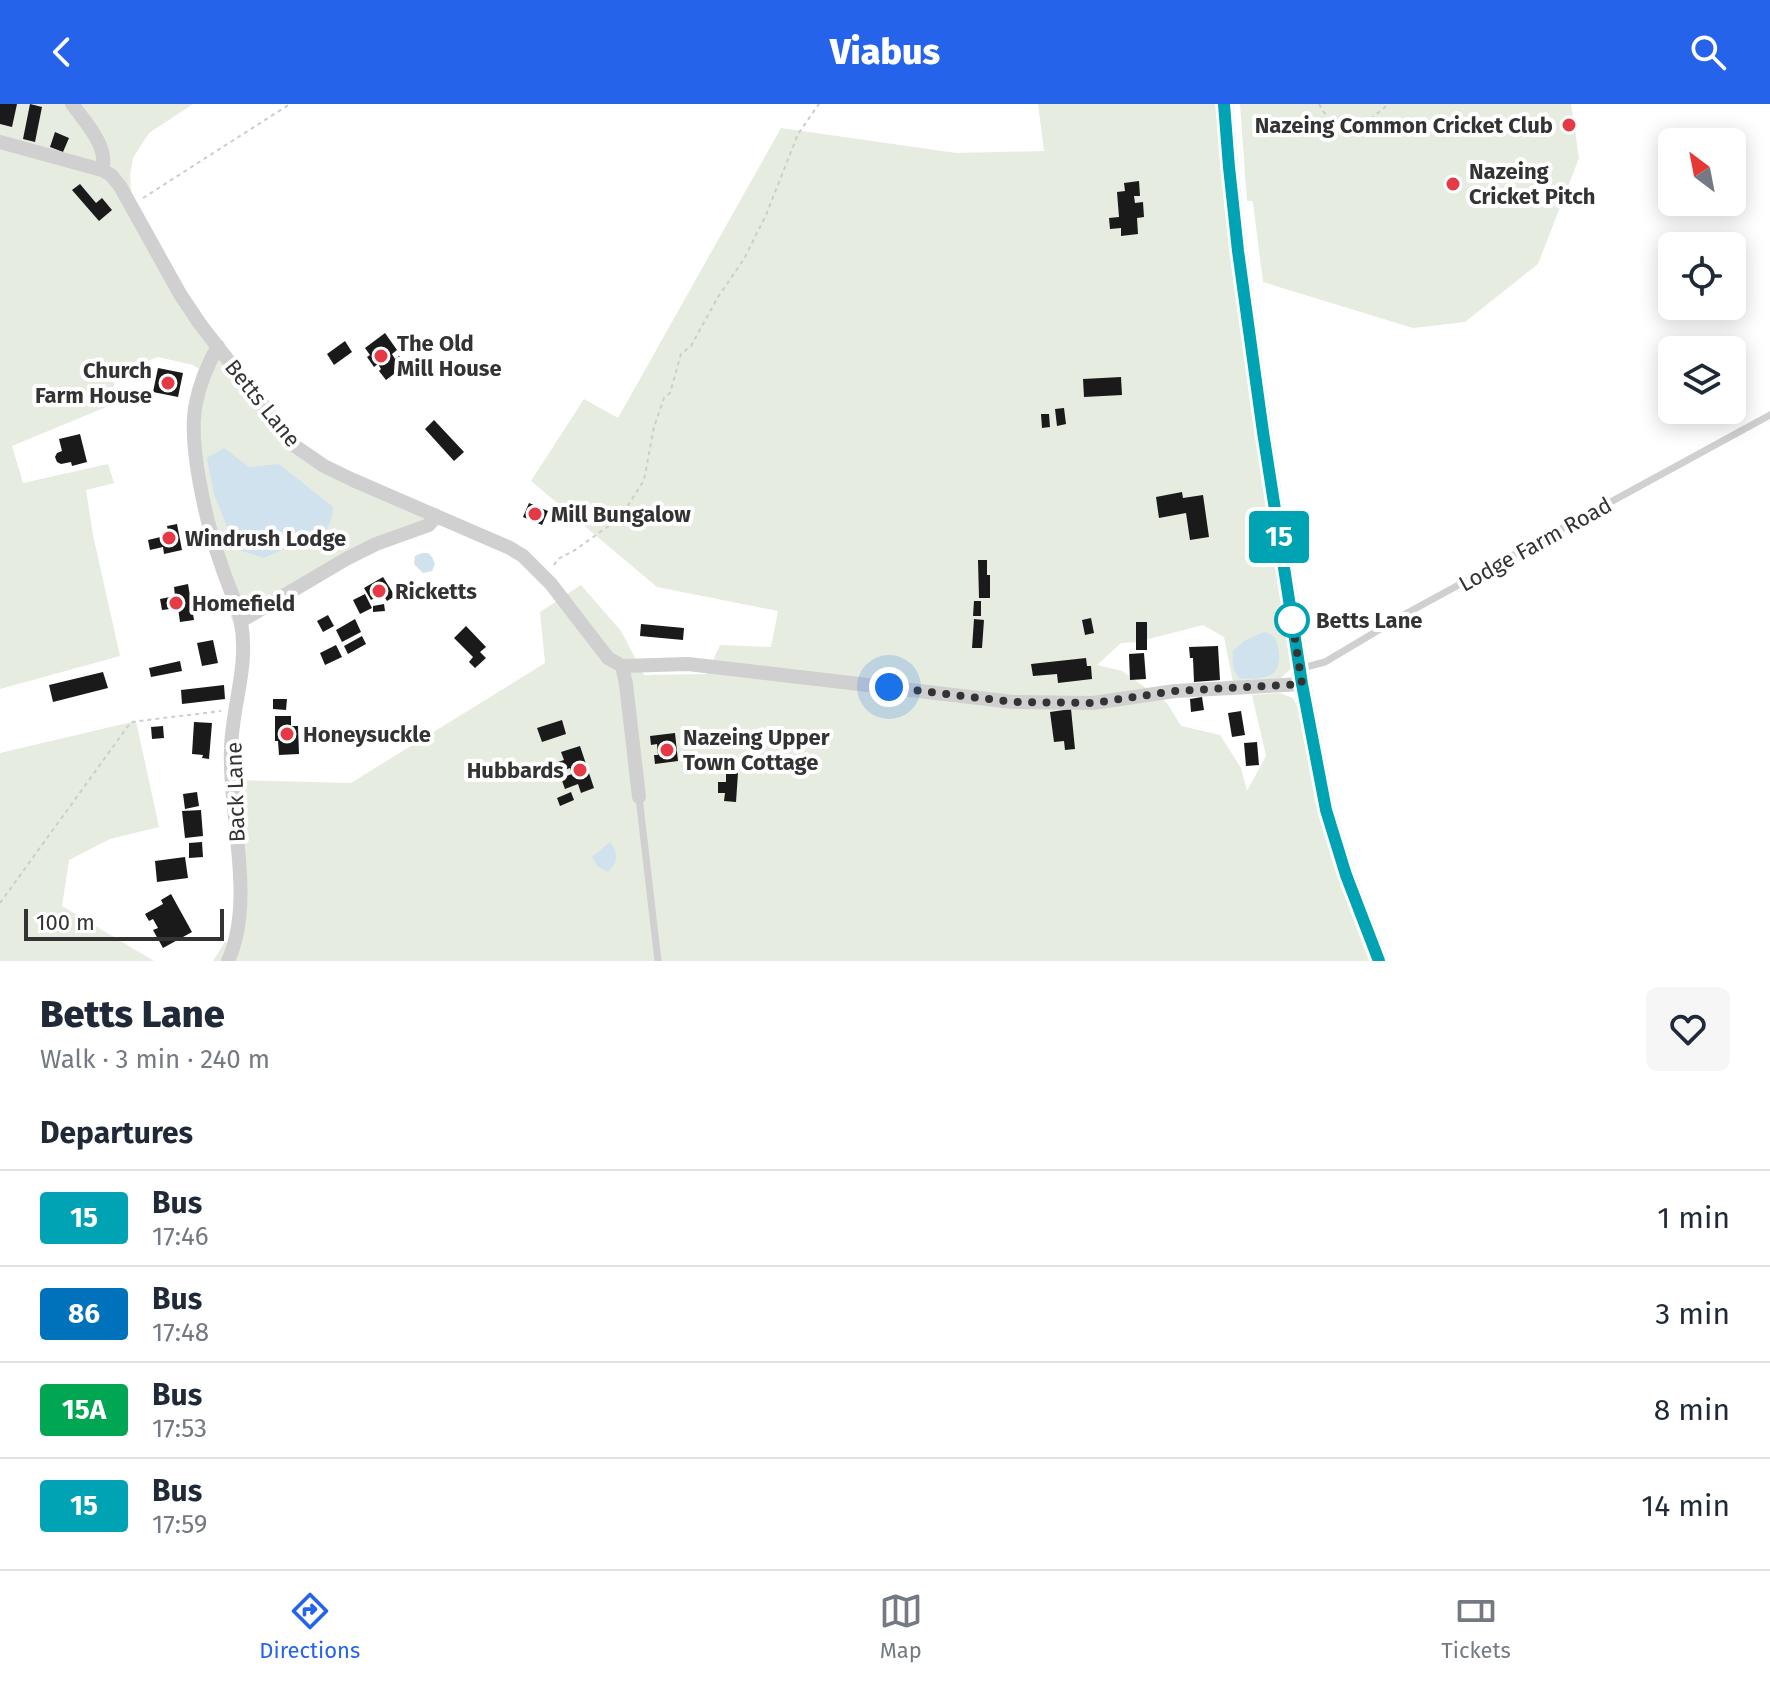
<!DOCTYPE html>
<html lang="en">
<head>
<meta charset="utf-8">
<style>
	:root { --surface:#fff; --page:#f6f6f7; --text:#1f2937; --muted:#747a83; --line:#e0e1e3; --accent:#2563eb }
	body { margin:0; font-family:"Fira Sans",sans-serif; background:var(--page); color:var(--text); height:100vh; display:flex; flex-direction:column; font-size:30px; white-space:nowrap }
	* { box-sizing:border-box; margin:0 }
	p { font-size:26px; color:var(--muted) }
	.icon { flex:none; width:44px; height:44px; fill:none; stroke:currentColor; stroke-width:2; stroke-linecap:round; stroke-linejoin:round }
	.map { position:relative; height:857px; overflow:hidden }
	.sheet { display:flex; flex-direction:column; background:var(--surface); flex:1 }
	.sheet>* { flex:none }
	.badge { padding:0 16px; border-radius:6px; font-size:28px; line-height:52px }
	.needle { width:52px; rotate:328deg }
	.buttons { position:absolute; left:1658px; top:24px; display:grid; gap:16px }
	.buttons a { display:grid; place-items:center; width:88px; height:88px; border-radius:12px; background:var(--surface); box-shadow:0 4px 20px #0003; font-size:40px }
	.scale { position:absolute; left:24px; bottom:20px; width:200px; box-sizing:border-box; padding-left:8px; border:4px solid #333; border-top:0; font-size:22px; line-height:28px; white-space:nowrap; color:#333; -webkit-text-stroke:6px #fff; paint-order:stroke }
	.you { position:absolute; width:40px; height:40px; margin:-20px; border:6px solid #fff; border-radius:50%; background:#1a73e8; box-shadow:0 0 0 12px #1a73e833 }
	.map>.badge { position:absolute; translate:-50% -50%; box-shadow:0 0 0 4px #fff }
	h2 { padding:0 40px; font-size:30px; line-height:72px }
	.round { display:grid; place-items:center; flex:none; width:84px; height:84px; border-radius:12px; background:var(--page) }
	.headline { display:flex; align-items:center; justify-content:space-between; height:136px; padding:0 40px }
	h1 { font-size:38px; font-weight:800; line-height:60px }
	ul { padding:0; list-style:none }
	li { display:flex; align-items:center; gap:24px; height:96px; padding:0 40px; border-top:2px solid var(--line) }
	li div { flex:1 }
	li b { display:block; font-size:30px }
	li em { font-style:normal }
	li .badge { min-width:88px; font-weight:700; text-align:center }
	header { display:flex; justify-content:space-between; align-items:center; height:104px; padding:0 40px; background:var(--accent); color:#fff; font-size:36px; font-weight:800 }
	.tabs { display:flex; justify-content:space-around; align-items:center; height:112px; border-top:2px solid var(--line); background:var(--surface); font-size:22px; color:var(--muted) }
	.tabs a { display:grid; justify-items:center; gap:4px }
	.tabs .on { color:var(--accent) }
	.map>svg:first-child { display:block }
</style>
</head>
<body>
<header><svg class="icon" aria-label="back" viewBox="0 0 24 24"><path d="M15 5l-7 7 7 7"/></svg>Viabus<svg class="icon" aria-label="search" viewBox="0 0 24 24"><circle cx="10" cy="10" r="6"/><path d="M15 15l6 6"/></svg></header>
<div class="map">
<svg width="1770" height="857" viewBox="0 0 1770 857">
	<rect width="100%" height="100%" fill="#fff"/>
	<path fill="#e6ecdf" d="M0,0H193L149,29L133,54L130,72L132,101L180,190L295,342L449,418L392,440L339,465L235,526L214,455L194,358L204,268L193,261L158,253L116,269L111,301L12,342L23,379L108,360L114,379L86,386L93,431L120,552L0,585Z
		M1038,0H1218L1291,560L1290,565L1281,574L1233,578L1224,533L1203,521L1137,538L1121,539L1097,561L1122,567L1167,599L1181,622L1220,631L1241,664L1247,687L1266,652L1252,591L1280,589L1293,594L1300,608L1346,796L1369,857H213L225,838L240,844L246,784L238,676L351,679L545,559L540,508L581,481L621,527L644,571L707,570L720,541L771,543L778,507L657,483L531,377L584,295L618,314L781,24L956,49L1044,47Z
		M1240,0H1571L1579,54L1538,160L1465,218L1413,224L1263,178L1253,99L1252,97H1247Z
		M136,617L159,723L110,735L69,756L62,802L154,857H0V649Z"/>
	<path fill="#cfe2ee" d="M224,344L249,363L279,360L333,403C332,422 325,429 312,441L290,442L264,454L236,445L214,390L207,354Z
		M422,449H428L432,453L435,460L432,467L423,469L414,460L415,452Z
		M1264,528C1269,530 1272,530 1275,534C1280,544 1282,564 1272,570C1263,576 1249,574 1240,575C1232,568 1232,556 1233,546L1246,536Z
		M610,738C619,750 618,757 608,768L597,762L592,753Z"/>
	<path fill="#1a1a1a" d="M0,0H17L12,23L0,20Z
		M30,0L42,3L35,38L23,35Z
		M55,28L69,34L63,48L50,43Z
		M1139,77L1140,92H1134L1135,99L1143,98L1144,113L1137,114L1138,130L1121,132V124L1110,125L1109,114L1119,113L1117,88L1125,87L1124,79Z
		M80,80L96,99L102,94L112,106L99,117L72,86Z
		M385,229L397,246L392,250L395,255L399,252L406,261L386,276L379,267L381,265L378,260L374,263L367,253L370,251L365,244Z
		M345,237L352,248L334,261L327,250Z
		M158,264L183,269L178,293L153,288Z
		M1121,273L1122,291L1084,293L1083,275Z
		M1064,304L1066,320L1057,322L1055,305Z
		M1041,310H1049L1050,323L1042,324Z
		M434,316L464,348L454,357L425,325Z
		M80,330L87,358L72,362L71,358L61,360L57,358L55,353L57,349L62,347L59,335Z
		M1182,388L1183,394L1203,391L1209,433L1190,436L1186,409L1159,414L1156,393Z
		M529,399L548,407L542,421L523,413Z
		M177,420L182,446L164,450L163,443L150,446L148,436L169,431L167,422Z
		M978,456H987V471H990V494H979Z
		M383,473L395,492L387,497L382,489L371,496L364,484Z
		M188,480L194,516L180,518L178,504L162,506L160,495L175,492L174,483Z
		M365,490L372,504L360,510L353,496Z
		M974,497H981V512H973Z
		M384,500L385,507L373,508V502Z
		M328,511L334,522L323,528L317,517Z
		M1091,514L1094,529L1085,531L1082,516Z
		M355,515L361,528L342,538L336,526Z
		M974,515L984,516L982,544H972Z
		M1136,518H1147V546H1136Z
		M641,520L684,524L683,536L640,532Z
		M466,522L486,543L480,548L486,554L475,564L469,558L473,553L454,534Z
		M362,532L366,540L348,550L344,542Z
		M213,536L218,559L202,562L197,539Z
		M336,541L342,553L325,561L320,549Z
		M1218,542L1220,576L1194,578L1193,554H1190L1189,543Z
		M1144,549L1146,575L1130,576L1129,550Z
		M1086,554L1087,562H1091L1092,575L1058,579L1057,570L1033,572L1031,560Z
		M180,557L182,567L151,573L149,564Z
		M103,568L108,584L53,598L49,581Z
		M224,581L225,595L182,600L181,586Z
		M1202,593L1204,606L1191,608L1190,595Z
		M273,595H287L286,606L273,605Z
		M1071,605L1075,645L1065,646L1064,637L1054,638L1050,608Z
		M1241,607L1245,631L1232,633L1228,609Z
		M275,612H291V622H298L299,650L279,651L278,637H275Z
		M562,616L566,630L542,638L537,624Z
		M194,618L212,619L209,655L202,654L203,651L192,650Z
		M163,622L164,634L152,635L151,623Z
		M675,629L678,657L655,660L654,651H658L657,640L651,641L650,632Z
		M1257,638L1259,661L1246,662L1244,639Z
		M580,642L594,684L581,689L578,680L565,685L561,674L572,670L570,664L558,668L555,659L564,656L561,648Z
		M709,654L724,659L721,669L705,664Z
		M726,669H738L736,698L724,697L725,689H718V678H726Z
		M197,688L199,702L185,705L183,690Z
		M571,688L574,696L560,702L557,694Z
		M201,706L203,732L185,734L182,707Z
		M202,738L203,753L189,754V739Z
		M185,753L188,774L157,778L155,757Z
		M171,790L192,828L163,844L153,826L158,824L153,815L149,817L145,810L163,800L161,796Z"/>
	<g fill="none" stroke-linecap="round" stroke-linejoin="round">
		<path stroke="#cdcdcd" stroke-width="2" stroke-dasharray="4 4" stroke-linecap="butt" d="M1319,0C1341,40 1362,22 1389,0
			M143,94L290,0
			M554,461L558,455L575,446L620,414L644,376L654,323L664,294L670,289L681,250L691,242L718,193L744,155L766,111L798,30L819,0
			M0,799L131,618L221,607"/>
		<path stroke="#d0d0d0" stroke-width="7" d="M1302,564L1325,558L1409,508L1770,311
			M639,693L658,857"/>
		<path stroke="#d0d0d0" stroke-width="14" d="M72,0C85,18 109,42 102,66
			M0,38L102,66L111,71L120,82L180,190L200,220L295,342L324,362L353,376L510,444L523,452L551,480L608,554L622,562L688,560L1013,598L1093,599L1175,587L1302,580
			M218,242C208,260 200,278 196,299C187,338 207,422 221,460C227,480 237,498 241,518C249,564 232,601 231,645C228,711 256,795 228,857
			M241,517L346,455L376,440L429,421L435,411
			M622,562L626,580L639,693"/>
		<path stroke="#d0d0d0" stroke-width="18" d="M1224,0L1229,63L1238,147L1263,328L1302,580L1326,706L1346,771L1379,857"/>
	</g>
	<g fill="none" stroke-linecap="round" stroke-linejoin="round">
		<g stroke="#fff" stroke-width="18">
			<path id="line" d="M1224,0L1229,63L1238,147L1263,328L1302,580L1326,706L1346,771L1379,857"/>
		</g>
		<use href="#line" stroke="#00a3b4" stroke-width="12"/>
		<path stroke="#333" stroke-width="8" stroke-dasharray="0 14.4" d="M889,583L1013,598L1093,599L1175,587L1302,580L1292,516"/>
	</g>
	<g fill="#e63946" stroke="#fff" stroke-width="3">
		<circle cx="1569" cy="21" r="8"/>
		<circle cx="1453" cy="80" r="8"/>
		<circle cx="381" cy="252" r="8"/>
		<circle cx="168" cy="279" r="8"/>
		<circle cx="535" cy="410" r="8"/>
		<circle cx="169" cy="434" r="8"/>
		<circle cx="379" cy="487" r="8"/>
		<circle cx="176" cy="499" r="8"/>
		<circle cx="287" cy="630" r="8"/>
		<circle cx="667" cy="646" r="8"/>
		<circle cx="580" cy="666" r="8"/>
	</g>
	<circle fill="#fff" stroke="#00a3b4" stroke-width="4" cx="1292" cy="516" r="16"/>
	<g text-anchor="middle" stroke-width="8" stroke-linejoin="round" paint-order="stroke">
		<g font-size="22" font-weight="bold" fill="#333" stroke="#fff" text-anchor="start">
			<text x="1553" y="29" text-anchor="end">Nazeing Common Cricket Club</text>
			<text x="1469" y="75">Nazeing<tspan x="1469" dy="25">Cricket Pitch</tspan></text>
			<text x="397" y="247">The Old<tspan x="397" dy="25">Mill House</tspan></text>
			<text x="152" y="274" text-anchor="end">Church<tspan x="152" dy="25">Farm House</tspan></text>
			<text x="551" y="418">Mill Bungalow</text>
			<text x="185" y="442">Windrush Lodge</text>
			<text x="395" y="495">Ricketts</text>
			<text x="192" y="507">Homefield</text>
			<text x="303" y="638">Honeysuckle</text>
			<text x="683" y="641">Nazeing Upper<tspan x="683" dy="25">Town Cottage</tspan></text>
			<text x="564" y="674" text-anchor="end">Hubbards</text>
		</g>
		<g font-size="22" fill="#333" stroke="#fff">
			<text transform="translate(263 299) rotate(51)" y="8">Betts Lane</text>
			<text transform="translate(1535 440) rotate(-29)" y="8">Lodge Farm Road</text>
			<text transform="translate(235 688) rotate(-92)" y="8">Back Lane</text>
		</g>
		<g font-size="22" font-weight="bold" fill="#333" stroke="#fff" text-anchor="start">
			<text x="1316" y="524">Betts Lane</text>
		</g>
	</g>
</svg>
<div class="buttons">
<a><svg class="needle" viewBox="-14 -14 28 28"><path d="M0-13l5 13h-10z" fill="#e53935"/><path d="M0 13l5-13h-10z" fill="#747a83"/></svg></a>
<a><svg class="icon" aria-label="locate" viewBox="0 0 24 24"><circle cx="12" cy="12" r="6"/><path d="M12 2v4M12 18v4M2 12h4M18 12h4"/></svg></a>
<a><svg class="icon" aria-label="layers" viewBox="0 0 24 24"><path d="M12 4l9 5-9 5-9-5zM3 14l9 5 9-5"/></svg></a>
</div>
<div class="scale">100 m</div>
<div class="you" style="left:889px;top:583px"></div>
<b class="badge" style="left:1279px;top:433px;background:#00a3b4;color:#fff">15</b>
</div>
<section class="sheet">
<div class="headline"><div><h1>Betts Lane</h1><p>Walk · 3 min · 240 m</p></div><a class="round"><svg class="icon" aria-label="heart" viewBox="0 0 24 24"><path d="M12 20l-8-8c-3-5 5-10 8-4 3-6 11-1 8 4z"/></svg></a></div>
<h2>Departures</h2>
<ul>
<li><span class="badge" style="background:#00a3b4;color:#fff">15</span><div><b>Bus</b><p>17:46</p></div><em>1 min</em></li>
<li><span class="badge" style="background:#0072bc;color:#fff">86</span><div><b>Bus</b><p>17:48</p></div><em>3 min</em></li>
<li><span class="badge" style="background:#00a651;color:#fff">15A</span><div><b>Bus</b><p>17:53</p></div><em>8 min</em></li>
<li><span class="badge" style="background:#00a3b4;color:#fff">15</span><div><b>Bus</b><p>17:59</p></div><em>14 min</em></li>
</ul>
</section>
<nav class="tabs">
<a class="on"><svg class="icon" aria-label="directions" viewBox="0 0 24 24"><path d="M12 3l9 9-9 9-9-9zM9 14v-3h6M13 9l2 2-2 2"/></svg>Directions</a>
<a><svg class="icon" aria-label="map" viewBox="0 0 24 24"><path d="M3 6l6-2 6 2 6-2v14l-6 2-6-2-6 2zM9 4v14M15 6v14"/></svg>Map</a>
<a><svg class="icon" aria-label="tickets" viewBox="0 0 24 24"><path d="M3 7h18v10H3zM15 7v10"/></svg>Tickets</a>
</nav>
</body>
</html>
